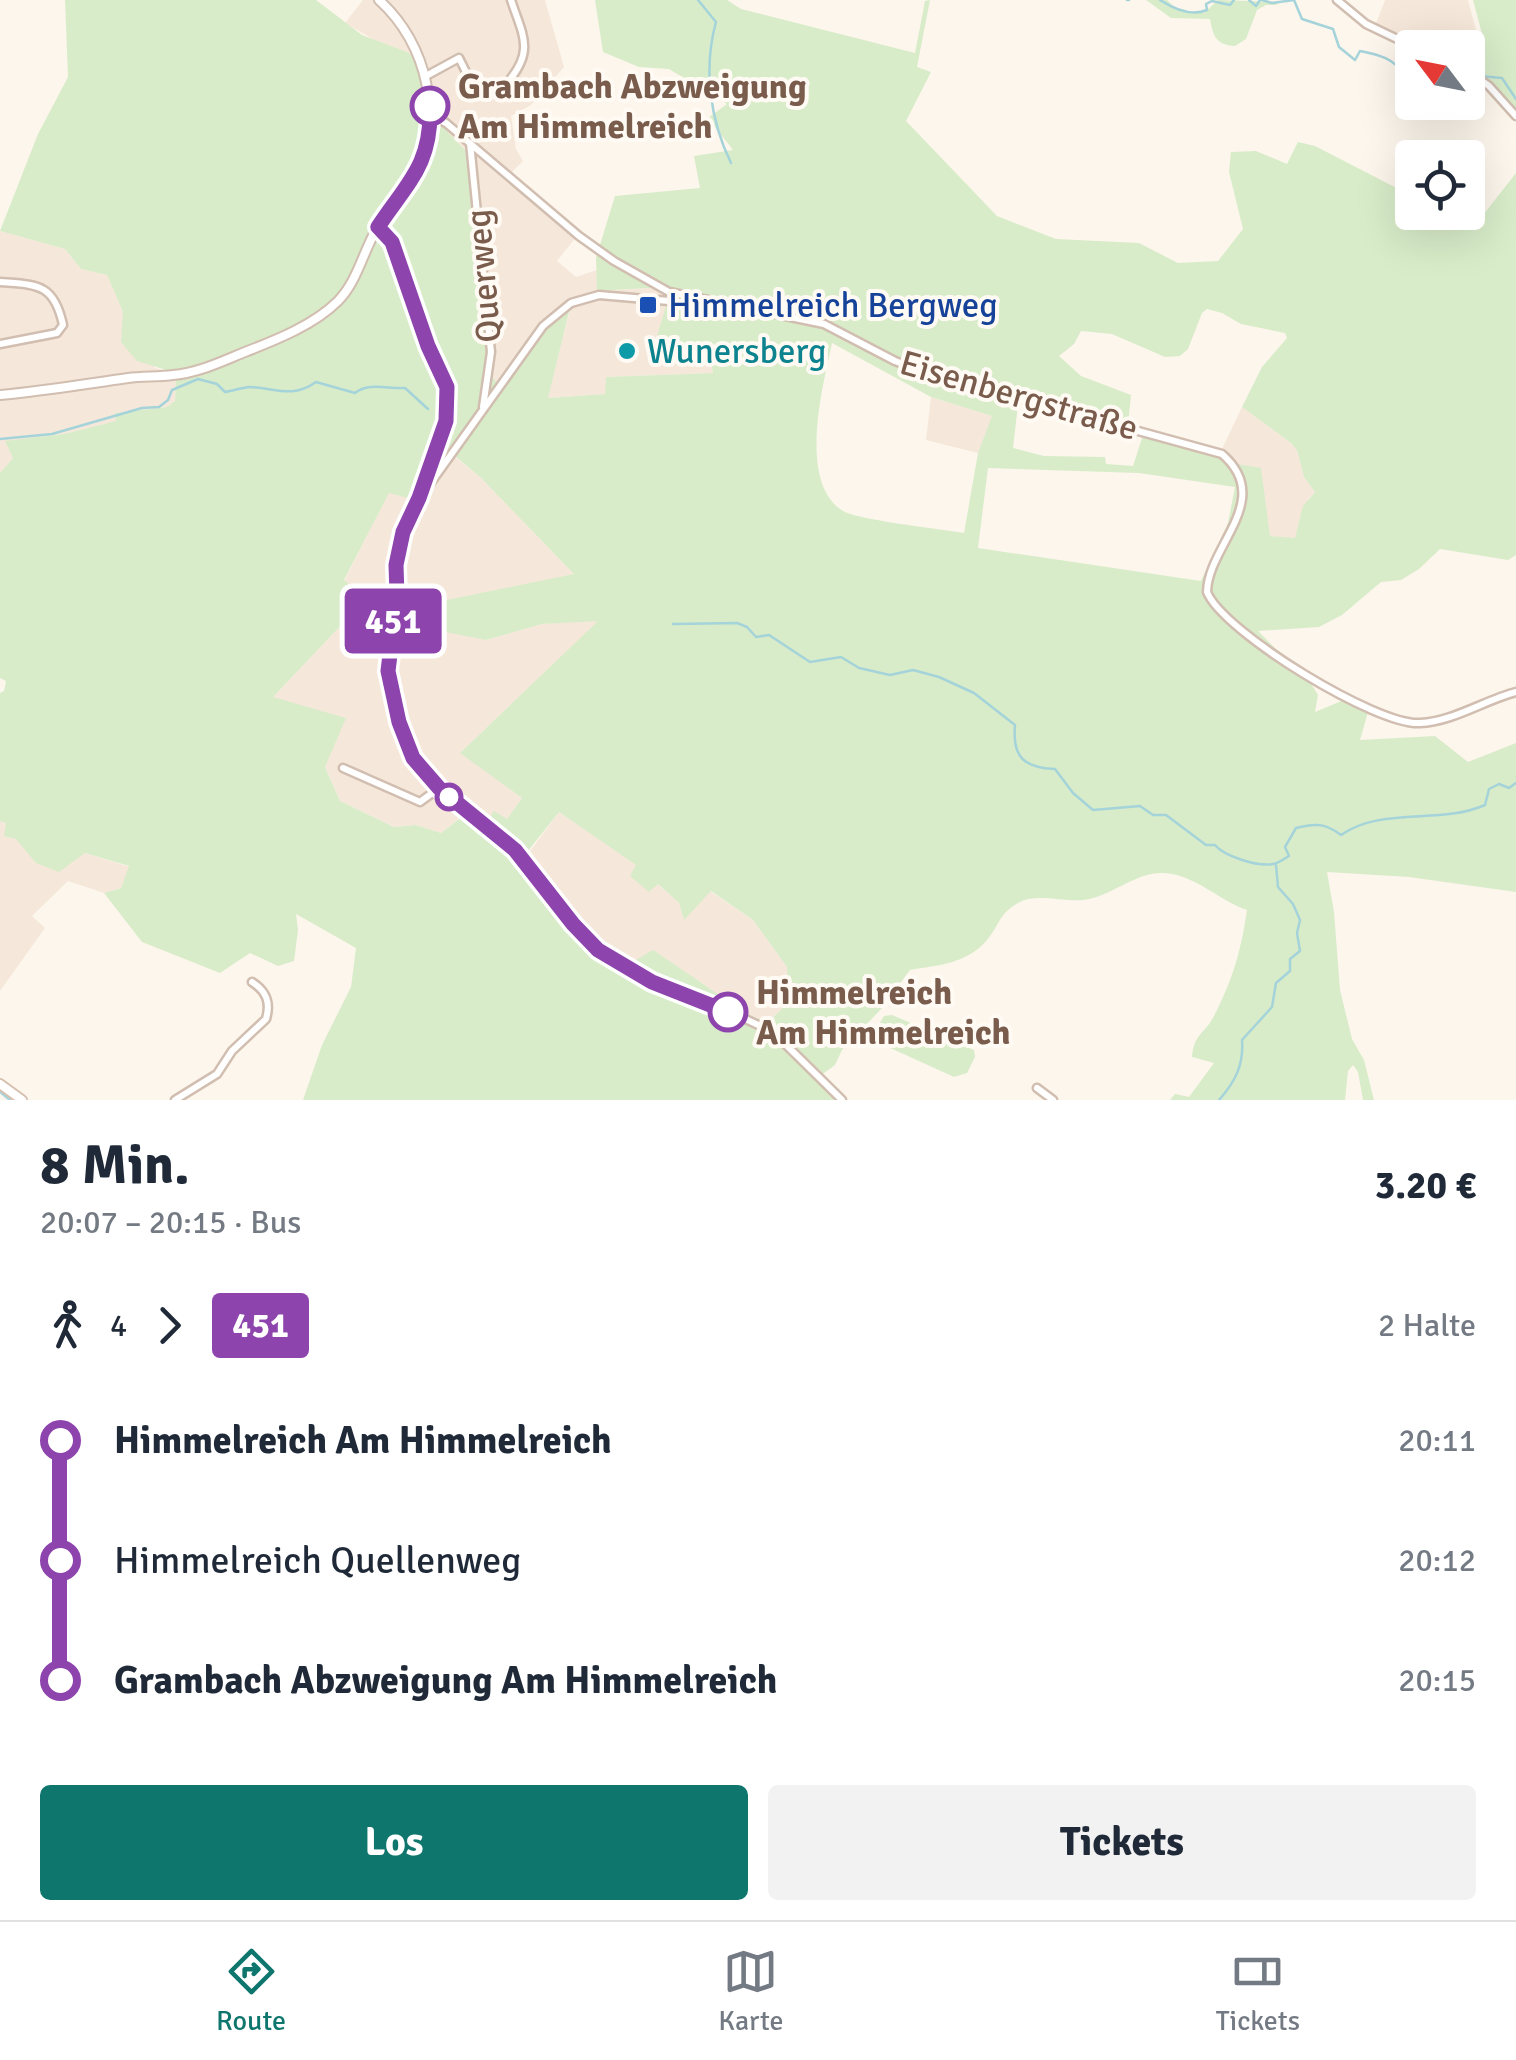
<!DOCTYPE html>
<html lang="de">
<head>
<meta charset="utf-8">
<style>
	:root { --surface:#fff; --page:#f2f2f3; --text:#1f2937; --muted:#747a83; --line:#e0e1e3; --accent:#0f766e }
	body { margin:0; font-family:Signika,sans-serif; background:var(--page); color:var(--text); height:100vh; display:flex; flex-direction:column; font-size:38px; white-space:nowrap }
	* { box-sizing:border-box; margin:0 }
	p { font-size:32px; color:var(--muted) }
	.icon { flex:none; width:55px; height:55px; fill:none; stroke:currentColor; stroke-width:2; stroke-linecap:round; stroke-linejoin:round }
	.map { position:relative; height:1100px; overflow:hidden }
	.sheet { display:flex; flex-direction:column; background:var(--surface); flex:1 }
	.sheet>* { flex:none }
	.badge { padding:0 20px; border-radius:8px; font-size:35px; line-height:65px }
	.needle { width:65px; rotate:302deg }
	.buttons { position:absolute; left:1395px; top:30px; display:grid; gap:20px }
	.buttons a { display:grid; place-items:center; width:90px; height:90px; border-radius:10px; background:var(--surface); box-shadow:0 10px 40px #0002; font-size:50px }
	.map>.badge { position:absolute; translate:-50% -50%; box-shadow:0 0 0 5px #fff }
	.legs { display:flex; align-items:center; gap:15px; height:110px; padding:0 40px; font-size:32px }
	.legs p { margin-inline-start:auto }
	.overview { display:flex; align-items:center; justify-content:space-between; height:170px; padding:0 40px }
	h1 { font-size:55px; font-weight:700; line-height:75px }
	.action { display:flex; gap:20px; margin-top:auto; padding:20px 40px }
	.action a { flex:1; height:115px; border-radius:10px; background:var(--accent); color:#fff; font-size:40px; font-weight:700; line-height:115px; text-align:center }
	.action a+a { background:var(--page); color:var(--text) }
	ul { padding:0 40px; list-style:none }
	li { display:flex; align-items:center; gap:35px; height:120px; font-size:38px }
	li i { display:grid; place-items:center; width:15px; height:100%; margin:0 12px; background:currentColor }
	li i::after { content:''; width:25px; height:25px; margin:-12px; border:8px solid; border-radius:50%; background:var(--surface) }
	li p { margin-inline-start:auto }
	li:first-child i { background:linear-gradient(#0000 50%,currentColor 0) }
	li:last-child i { background:linear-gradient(currentColor 50%,#0000 0) }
	.tab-bar { display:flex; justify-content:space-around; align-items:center; height:140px; border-top:2px solid var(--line); background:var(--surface); font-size:28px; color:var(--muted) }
	.tab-bar a { display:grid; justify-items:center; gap:5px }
	.tab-bar .on { color:var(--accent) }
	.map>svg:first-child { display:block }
</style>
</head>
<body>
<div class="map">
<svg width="1516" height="1100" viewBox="0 0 1516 1100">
	<rect width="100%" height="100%" fill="#fdf6ec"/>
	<path fill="#f5e8da" d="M363,0H545L564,67L531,105L511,116L516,149L523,161L506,178L577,236L557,261L576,277L597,270L598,291L666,287L671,290L662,344L710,349L713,373L607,377L606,394L547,398L571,306L521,347L499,384L491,380L486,373L479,250L465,150L432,116L407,52L383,45L345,23Z
		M1385,0H1468L1479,41L1469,65L1468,48L1422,47L1375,26Z
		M0,231L65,249L81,269L107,275L123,312L155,368L176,373L175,401L167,407L116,413L117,421L64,434L6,442L13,458L0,473Z
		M931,397L993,416L978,453L926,440Z
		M1242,407L1291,443L1297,450L1304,477L1315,492L1309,498L1295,539L1270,536L1237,464L1221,451Z
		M449,452L480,477L575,575L432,603L486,640L542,624L600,620L461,752L522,798L507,819L488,821L471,809L441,833L416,825L394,827L340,801L325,767L272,698L366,599L344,581L389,492Z
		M559,812L637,865L679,903L684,919L710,891L753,920L787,967L788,1003L768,1022L749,1015L699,981L614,956L584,930L558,902L527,855Z
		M0,821L6,823L36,863L85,853L130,867L121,888L104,893L68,881L32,916L45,928L0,991Z"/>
	<path fill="#d8ecc9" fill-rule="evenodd" d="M65,0H316L362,35L407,52L417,60L425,102L432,116L465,150L487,326L486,372L499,384L521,347L571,304L548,398L605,394L606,377L713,373L709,349L662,344L656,339L671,290L665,287L597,291L596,258L615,196L700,188L694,156L733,150L708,118L727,104L669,69L639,67L603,52L595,0H727L741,9L915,53L925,1L930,0L917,67L931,72L906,121L997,216L1056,239L1139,243L1178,263L1218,261L1243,229L1229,172L1231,152L1256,151L1287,164L1298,142L1315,146L1412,196V212L1483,215L1516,173V555L1508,560L1440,549L1419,569L1401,580L1381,582L1342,615L1319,627L1258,631L1287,660L1312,676L1310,682L1318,695L1315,712L1344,700L1368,712L1360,740L1435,736L1468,762L1516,743V892L1409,877L1327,872L1334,912L1340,990L1352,1039L1364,1060L1374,1100H1363L1358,1072L1353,1065L1348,1071L1345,1100H1170L1175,1094L1189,1097L1214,1063L1192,1057C1194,1033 1204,1035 1214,1016C1233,979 1241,951 1247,910C1219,901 1195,874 1163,873C1135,872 1111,897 1083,900C1066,902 1037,894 1022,901C999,912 1001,923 987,940C967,964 938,965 910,970L883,1007L842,1050L835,1065L816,1079L837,1100H303L322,1045L351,987L356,948L296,914L298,930L294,961L278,966L250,953L220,973L142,942L104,893L121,888L129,866L85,853L59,872L36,863L16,839L4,836L6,823L0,821V693L4,691L6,681L0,678V473L13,458L5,441L64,434L116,421L115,413L167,407L175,401L176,373L137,361L121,342L123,312L107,275L81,269L65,249L0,231L38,134L68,77ZM1207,309L1222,313L1241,324L1285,333L1287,338L1262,367L1242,407L1291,443L1297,450L1304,477L1315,492L1303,506L1295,538L1270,536L1261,468L1237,464L1212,447L1145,429L1133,466L1106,464L1105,457L1044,456L1013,448L1019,396L1128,425L1131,395L1081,376L1059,356L1074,344L1081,331L1112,334L1165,357L1180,356L1188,349L1202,313ZM832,343L931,397L992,416L978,453L964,533C941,529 858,520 843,511C797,482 823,386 832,343ZM450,452L480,477L574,574L432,603L430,629L486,640L542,624L598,621L460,753L522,798L507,819L494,811L488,820L472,809L441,833L416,825L394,827L340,801L325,767L346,718L273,697L366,599L344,580L389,493L412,499ZM988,468L1139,473L1235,487L1228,523L1201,581L978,548ZM559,812L636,865L630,876L649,892L658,884L679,903L684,920L711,891L753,920L787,967L788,1003L768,1022L749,1015L653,950L634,961L614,956L604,960L565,922L520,861Z
		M1146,0H1167L1179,11L1204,13L1218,0L1278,2L1277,5H1266L1257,10L1246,39L1235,46C1216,45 1213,36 1210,19L1171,18Z
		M1473,0H1516V112L1475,71L1484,41Z
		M892,1015L974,1050L975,1057L967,1073L954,1077L875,1041L873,1034L884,1016Z"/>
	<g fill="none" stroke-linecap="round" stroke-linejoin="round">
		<path stroke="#a5d3da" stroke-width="2.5" d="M698,0L716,22C703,69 710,120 731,163
			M1127,0H1129
			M1160,0C1174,9 1191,17 1207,10L1206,4L1212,1L1230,5L1234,0
			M1249,0L1256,6L1260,0
			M1262,0L1272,3L1294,0L1302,19L1333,29L1339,47L1355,60L1360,51C1380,55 1393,58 1405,75L1412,77
			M1479,76L1502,78L1516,99
			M0,439L52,434L142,408L159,407L168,400L172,390L198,379L217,384L225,392C233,391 243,387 250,387C276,388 292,399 316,382L355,393C368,382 388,389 405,388L428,409
			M673,624L737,623L747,627L756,637L769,635L810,662L841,657L859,668L890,675L913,670L939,677L974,693L1015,725C1012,757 1024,768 1055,769L1073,793L1093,810L1140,806L1153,815H1166L1206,845H1215C1224,856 1257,867 1273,864C1279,863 1284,859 1289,856L1285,847L1296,828C1315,823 1325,823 1341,835C1383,806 1440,825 1485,805L1489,789L1499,784L1509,788L1516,783
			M0,1092L10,1100
			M1219,1100C1235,1082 1244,1065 1242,1040L1272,1007L1276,983L1290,971V959L1300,951L1297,933L1300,920L1293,904L1278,887L1276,865"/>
		<g stroke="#d1beb0" stroke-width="11">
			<path id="minor" d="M1337,0L1366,24L1416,48
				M1468,71L1489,86L1516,116
				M426,76L459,58L473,86L507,83C535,51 523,36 511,0
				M430,115L446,123L579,236L614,261L669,292L824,324L895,361L927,373L1222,454C1275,500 1208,545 1207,592C1223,632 1377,726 1420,723C1452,722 1485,700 1516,692
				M470,143L491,352L483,407
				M378,227L392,241L428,347L447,387L446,421L419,498L403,531L396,565L397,596L388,671L399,722L413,758L439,788L515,850L573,924L599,950L652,981L720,1007L773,1032L842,1100
				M0,282C37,285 54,283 63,325L57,333L0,344
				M425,491L543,326L571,303L599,295L669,301L674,294
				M343,768L420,802L439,788
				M1037,1088L1053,1100
				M175,1100L217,1074L232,1051L266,1019C271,1002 266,991 252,982"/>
		</g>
		<g stroke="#d1beb0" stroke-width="12">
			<path id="tertiary" d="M0,395C43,391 85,384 128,378C143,376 158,377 173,375C198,373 223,361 245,352C276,340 314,325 338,301C357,282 363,252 377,228C388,211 404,197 413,180C445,120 428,44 379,0"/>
		</g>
		<g stroke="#d6c0b0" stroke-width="12">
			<path id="secondary" d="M0,1084L22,1100"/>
		</g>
		<use href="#minor" stroke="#fff" stroke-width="6"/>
		<use href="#tertiary" stroke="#fff" stroke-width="8"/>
		<use href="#secondary" stroke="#fff" stroke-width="8"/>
	</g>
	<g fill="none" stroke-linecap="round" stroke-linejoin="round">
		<g stroke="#fff" stroke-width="22">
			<path id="line-1" d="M430,106C432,165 407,183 378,227L392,242L428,346L447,387L446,421L419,498L403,532L396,565L397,596L388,671L399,722L413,758L439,788L515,850L573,924L598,950L652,982L728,1012"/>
		</g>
		<use href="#line-1" stroke="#8e44ad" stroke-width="15"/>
	</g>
	<g fill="#fff" stroke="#8e44ad" stroke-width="5">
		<circle cx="430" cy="106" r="18"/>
		<circle cx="449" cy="797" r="12"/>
		<circle cx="728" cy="1012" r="18"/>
	</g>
	<rect fill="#1a4fb4" stroke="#fffaf3" stroke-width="4" x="638" y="295" width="20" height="20" rx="5"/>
	<circle fill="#0f9aa8" stroke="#fffaf3" stroke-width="4" cx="627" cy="351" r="10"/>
	<g text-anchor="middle" stroke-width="8" stroke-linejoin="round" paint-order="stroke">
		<g font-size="35" font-weight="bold" fill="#7a5c4d" stroke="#fffaf3" text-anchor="start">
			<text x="458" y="98">Grambach Abzweigung<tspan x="458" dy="40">Am Himmelreich</tspan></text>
			<text x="756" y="1004">Himmelreich<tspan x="756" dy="40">Am Himmelreich</tspan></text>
		</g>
		<g font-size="35" fill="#7a5c4d" stroke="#fffaf3">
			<text transform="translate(483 276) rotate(-95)" y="12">Querweg</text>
			<text transform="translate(1019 395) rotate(16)" y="12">Eisenbergstraße</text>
		</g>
		<g font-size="35" fill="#164399" stroke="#fffaf3" text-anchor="start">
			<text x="668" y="317">Himmelreich Bergweg</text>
		</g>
		<g font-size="35" fill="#0d838f" stroke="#fffaf3" text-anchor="start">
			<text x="647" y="363">Wunersberg</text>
		</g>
	</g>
</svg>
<div class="buttons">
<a><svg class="needle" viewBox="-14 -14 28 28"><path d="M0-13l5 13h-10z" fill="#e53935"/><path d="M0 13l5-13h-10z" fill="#747a83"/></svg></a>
<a><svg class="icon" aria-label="locate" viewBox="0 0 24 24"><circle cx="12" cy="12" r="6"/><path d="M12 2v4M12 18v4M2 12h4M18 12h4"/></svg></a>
</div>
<b class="badge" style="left:393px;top:621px;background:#8e44ad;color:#fff">451</b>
</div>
<section class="sheet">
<div class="overview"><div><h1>8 Min.</h1><p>20:07 – 20:15 · Bus</p></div><b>3.20 €</b></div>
<div class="legs"><svg class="icon" aria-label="walk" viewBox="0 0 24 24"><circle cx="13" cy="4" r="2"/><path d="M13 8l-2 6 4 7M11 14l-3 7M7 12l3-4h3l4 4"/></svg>4<svg class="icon" aria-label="forward" viewBox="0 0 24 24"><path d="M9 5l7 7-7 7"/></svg><b class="badge" style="background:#8e44ad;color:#fff">451</b><p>2 Halte</p></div>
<ul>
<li><i style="color:#8e44ad"></i><b>Himmelreich Am Himmelreich</b><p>20:11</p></li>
<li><i style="color:#8e44ad"></i><span>Himmelreich Quellenweg</span><p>20:12</p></li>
<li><i style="color:#8e44ad"></i><b>Grambach Abzweigung Am Himmelreich</b><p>20:15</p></li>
</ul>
<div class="action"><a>Los</a><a>Tickets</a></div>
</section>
<nav class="tab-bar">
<a class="on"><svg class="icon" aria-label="directions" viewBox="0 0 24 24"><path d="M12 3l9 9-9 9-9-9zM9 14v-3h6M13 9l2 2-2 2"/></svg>Route</a>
<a><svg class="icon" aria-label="map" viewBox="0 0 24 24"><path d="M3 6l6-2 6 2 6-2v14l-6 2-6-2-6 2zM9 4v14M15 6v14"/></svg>Karte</a>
<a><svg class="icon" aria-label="tickets" viewBox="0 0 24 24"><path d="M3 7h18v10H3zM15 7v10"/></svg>Tickets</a>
</nav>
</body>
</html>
